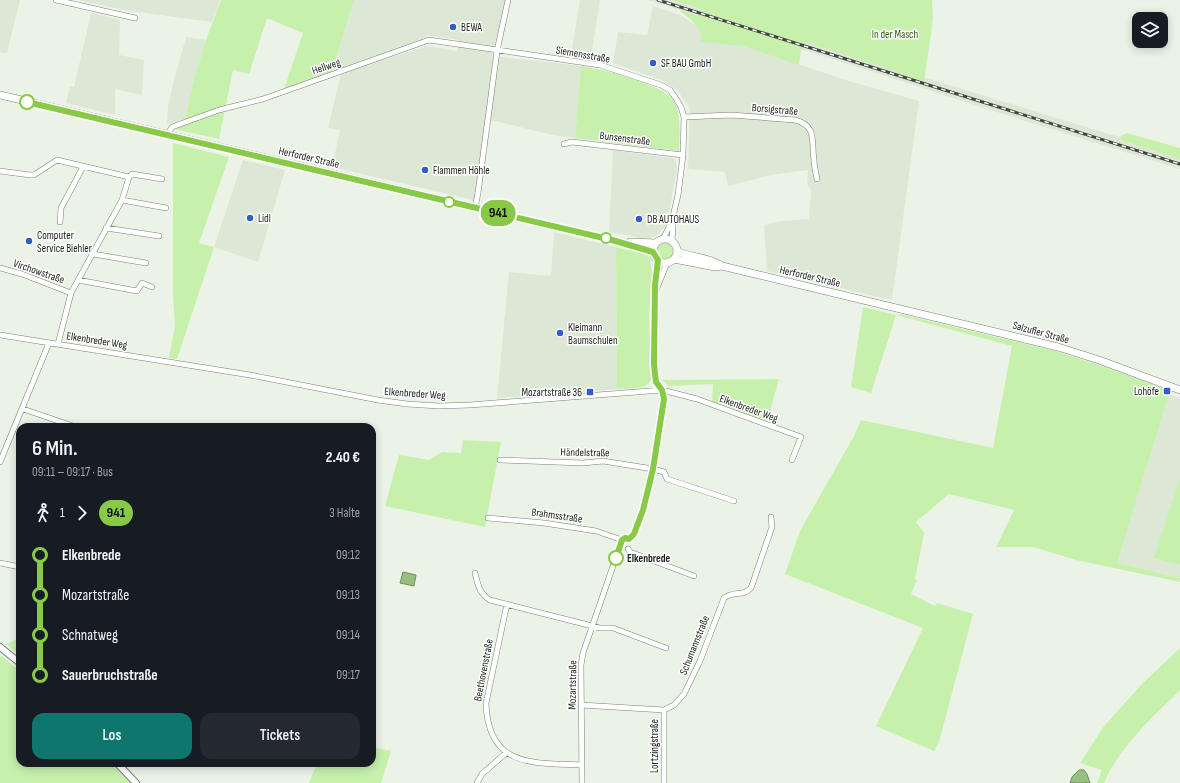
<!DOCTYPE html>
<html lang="de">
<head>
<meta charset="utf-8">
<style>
	:root { --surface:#171b24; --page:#242831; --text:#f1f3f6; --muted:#9ea1a6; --accent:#0f766e }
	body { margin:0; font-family:"Sofia Sans Condensed",sans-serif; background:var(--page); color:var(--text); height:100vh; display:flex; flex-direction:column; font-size:15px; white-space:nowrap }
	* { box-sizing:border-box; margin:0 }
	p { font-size:13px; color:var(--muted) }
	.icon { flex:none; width:22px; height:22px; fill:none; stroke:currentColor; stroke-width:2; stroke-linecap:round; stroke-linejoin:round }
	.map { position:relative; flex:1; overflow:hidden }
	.details { position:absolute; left:16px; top:423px; width:360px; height:344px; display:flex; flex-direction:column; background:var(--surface); border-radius:12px; box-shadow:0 2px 10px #0003 }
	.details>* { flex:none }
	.badge { padding:0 8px; border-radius:13px; font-size:14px; line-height:26px }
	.buttons { position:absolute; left:1132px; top:12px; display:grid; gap:8px }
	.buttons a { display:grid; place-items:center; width:36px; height:36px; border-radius:8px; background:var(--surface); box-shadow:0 2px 10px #0003; font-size:20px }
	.map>.badge { position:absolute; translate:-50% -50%; box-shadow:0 0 0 2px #fff }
	.legs { display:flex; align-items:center; gap:6px; height:44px; padding:0 16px; font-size:13px }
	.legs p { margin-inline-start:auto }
	.overview { display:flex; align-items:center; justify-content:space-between; height:68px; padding:0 16px }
	h1 { font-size:22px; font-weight:600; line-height:30px }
	.action { display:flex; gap:8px; margin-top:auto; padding:8px 16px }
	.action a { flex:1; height:46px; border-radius:12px; background:var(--accent); color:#fff; font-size:16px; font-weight:600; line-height:46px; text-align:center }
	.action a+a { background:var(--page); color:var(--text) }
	ul { padding:0 16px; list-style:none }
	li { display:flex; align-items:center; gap:14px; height:40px; font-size:15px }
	li i { display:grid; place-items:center; width:6px; height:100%; margin:0 5px; background:currentColor }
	li i::after { content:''; width:10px; height:10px; margin:-5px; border:3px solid; border-radius:50%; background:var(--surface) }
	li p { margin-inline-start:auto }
	li:first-child i { background:linear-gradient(#0000 50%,currentColor 0) }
	li:last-child i { background:linear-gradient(currentColor 50%,#0000 0) }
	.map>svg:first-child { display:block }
</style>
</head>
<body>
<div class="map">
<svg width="1180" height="783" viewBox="0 0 1180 783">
	<rect width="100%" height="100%" fill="#ebf3e7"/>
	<path fill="#dce8d5" d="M0,0H20L7,53L0,52Z
		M79,0H220L212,22L123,10Z
		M354,0H506L492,56L581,66L575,138L553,135L486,119L474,200L332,167L340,130L328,128L341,73L427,46L457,51L460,40L426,35L424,40L332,72Z
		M580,0H600L591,58L571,55Z
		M648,0H671L1119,137L1123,141L1180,159V169L1022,120Z
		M653,6L681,15L698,27L705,42L741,45L849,81L919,101L892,300L767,271L764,225L781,221L809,219L811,190L807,184L808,170L771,175L728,186L725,172L688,169L690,109L678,91L664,81L613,63L618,32L647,35Z
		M91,13L120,20L119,55L144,60L142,95L115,89V115L66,103L70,87H74Z
		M186,37L206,40L194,79L185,119L167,124L168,107L174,80Z
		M613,150L671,158L675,159L677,167L670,208L664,228L656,236L647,239L609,232Z
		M243,160L285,170L258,262L214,247Z
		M554,232L616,247L617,389L497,398L509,272L551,276Z
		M1169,394L1180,398V478L1155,557L1180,565V578L1117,563Z"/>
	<path fill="#c7f0ad" d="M221,0H354L332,72L284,89L303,33L267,18L249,74L233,70L219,139L174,129L185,119L194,79L206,40Z
		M671,0H932L933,19L924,82L905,76L895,71L806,42L801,51L799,65L743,46L701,42C704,27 689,19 679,10L699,16L701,9Z
		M581,66C602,69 660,83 673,100C682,111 679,137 679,151L575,138Z
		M1127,133L1180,148V159L1123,141L1119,137Z
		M173,143L229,157L199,243L214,247L177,359L169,358L175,325L173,296Z
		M657 251a8 8 0 1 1 16 0a8 8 0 1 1-16 0Z
		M616,247L647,255L650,260L652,271L649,316L651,380C646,391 627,388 617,389Z
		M863,307L896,315L900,314L1055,351L1108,368L1170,391L1117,563L1180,578V582L1076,560L1033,547H996L1014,510L949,494L916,522L924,533L915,579L917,580L911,594L935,606L937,603L973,614L939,742L934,751L876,726L923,628L785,574L800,531L854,436L861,420L993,448L1012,346L896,315L871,393L851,387Z
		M779,379L767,422L712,402L713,384L668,386L662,380Z
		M463,440L501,442L485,527L385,506L399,455L429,460L442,452L461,453Z
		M1180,478V565L1154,558Z
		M20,638V656L6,644Z
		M1180,648V690C1153,717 1119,747 1104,783H1097L1102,770L1080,763L1104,726L1143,683Z
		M0,655L20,671V763H112L131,783H0Z
		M372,747L391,751L381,783H309L317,763H372Z"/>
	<path fill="#97bf7d" stroke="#728f60" d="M403,572L416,575L414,586L400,583Z
		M1079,770H1084L1087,774L1090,783H1070L1072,777Z"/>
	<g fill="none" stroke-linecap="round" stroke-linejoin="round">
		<g stroke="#7a8176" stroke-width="6">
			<path id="minor" d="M56,0L135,18
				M684,117L731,115L795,120C818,126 811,142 814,160C814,166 816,173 817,179
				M167,135L172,127L219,110L263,99L429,40L600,65L661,85L670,90L675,97L681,107L684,117L683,155L678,195L672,221L673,226L672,241
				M564,144L572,142L683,155
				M0,171L30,175H34L57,160L129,177
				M122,200L166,208
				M475,208L478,193L497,51L508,0
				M60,222L61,208L83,167
				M106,228L159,236
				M663,239L672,221
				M93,254L146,263
				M0,268L22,274L71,293
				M78,280L137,291L142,283L152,287
				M656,290L667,263
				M0,335L250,375L378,400L407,404L439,406L470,405L662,390L697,399L801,437L792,460
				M58,344L71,293L122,200L129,177L132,174L162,179
				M23,409L76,427
				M500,460L583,463L603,461L653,469L664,472L667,479L734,501
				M0,462L49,343
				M488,518L544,523L596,531L622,540
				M628,549L630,552L694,576
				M0,563L20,567
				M475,573C478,585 479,593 490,600L600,628H613L666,648
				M507,604L486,703C488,767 531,763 582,765
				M581,705L664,710L674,705L684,694L700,661L724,598C734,590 743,597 751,588L772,527L771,517
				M664,710V783
				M477,783L482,774L506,753
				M582,783L581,665L583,653L622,540L625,538L629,539C646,522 656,453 660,428C661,419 665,408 664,398C663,391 656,386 655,379C652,348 653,315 655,285C655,277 657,269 658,260"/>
		</g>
		<g stroke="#7a8176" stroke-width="8">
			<path id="tertiary" d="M0,647L20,663
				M117,763L136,783"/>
		</g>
		<g stroke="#7a8176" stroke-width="8">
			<path id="secondary" d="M0,95L612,240L653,252
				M653 251a12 12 0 1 1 24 0a12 12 0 1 1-24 0Z
				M630,242L656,243
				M677,251C691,258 710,257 722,266
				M674,259L715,267L722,266L1058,347L1099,360L1180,390"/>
		</g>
		<use href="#minor" stroke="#fff" stroke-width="5"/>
		<use href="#tertiary" stroke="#fff" stroke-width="6"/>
		<use href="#secondary" stroke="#fff" stroke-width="7"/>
		<g stroke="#434640" stroke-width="3">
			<path id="rail" d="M658,0L1180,164"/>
		</g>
		<use href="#rail" stroke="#fff" stroke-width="1.5" stroke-dasharray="4.5" stroke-linecap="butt"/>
	</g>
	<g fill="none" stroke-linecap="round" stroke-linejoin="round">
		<g stroke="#fff" stroke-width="9">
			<path id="line-1" d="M27,102L612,240L653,252L658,260L655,285L654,365L656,382L662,390L664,399L653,469L643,510L634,534L629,539L625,538L622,540L616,558"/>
		</g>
		<use href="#line-1" stroke="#88c946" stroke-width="6"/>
	</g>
	<g fill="#335ccd" stroke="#fff" stroke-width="1.5">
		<circle cx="453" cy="27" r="4"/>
		<circle cx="653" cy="63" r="4"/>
		<circle cx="425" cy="170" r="4"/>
		<circle cx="250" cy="218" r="4"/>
		<circle cx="639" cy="219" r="4"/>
		<circle cx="29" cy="241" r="4"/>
		<circle cx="560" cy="333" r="4"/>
		<rect x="1163" y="387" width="8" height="8" rx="2"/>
		<rect x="586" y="388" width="8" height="8" rx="2"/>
	</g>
	<g fill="#fff" stroke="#88c946" stroke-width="2">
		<circle cx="27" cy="102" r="7"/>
		<circle cx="449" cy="202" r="5"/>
		<circle cx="606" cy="238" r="5"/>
		<circle cx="616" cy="558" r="7"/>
	</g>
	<g text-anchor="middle" stroke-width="3" stroke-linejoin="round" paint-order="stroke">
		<g font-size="11" fill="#1d1f1b" stroke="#fff" text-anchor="start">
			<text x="461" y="31">BEWA</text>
			<text x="661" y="67">SF BAU GmbH</text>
			<text x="433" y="174">Flammen Höhle</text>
			<text x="258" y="222">Lidl</text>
			<text x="647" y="223">DB AUTOHAUS</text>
			<text x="37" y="239">Computer<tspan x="37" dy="13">Service Biehler</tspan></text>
			<text x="568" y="331">Kleimann<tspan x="568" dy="13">Baumschulen</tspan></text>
			<text x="1159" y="395" text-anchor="end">Lohöfe</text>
			<text x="582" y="396" text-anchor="end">Mozartstraße 36</text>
		</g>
		<g font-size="11" fill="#365b17" stroke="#fff">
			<text x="895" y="38">In der Masch</text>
		</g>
		<g font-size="11" fill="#1d1f1b" stroke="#fff">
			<text transform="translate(583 54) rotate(10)" y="4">Siemensstraße</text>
			<text transform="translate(326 66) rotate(-19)" y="4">Hellweg</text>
			<text transform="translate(775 109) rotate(5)" y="4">Borsigstraße</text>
			<text transform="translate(625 138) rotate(7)" y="4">Bunsenstraße</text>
			<text transform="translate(309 157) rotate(13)" y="4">Herforder Straße</text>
			<text transform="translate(39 271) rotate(19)" y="4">Virchowstraße</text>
			<text transform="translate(810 276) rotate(13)" y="4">Herforder Straße</text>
			<text transform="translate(1041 332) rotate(15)" y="4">Salzufler Straße</text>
			<text transform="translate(97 340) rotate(9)" y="4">Elkenbreder Weg</text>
			<text transform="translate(415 393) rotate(4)" y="4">Elkenbreder Weg</text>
			<text transform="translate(749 408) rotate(20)" y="4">Elkenbreder Weg</text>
			<text transform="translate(585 452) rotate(1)" y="4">Händelstraße</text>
			<text transform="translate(557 515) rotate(8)" y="4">Brahmsstraße</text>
			<text transform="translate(694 645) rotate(-68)" y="4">Schumannstraße</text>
			<text transform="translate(483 670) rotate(-79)" y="4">Beethovenstraße</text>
			<text transform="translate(572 685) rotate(-89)" y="4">Mozartstraße</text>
			<text transform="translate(654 746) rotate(-90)" y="4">Lortzingstraße</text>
		</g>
		<g font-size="11" font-weight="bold" fill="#1d1f1b" stroke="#fff" text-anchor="start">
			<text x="627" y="562">Elkenbrede</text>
		</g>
	</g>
</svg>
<div class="buttons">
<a><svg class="icon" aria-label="layers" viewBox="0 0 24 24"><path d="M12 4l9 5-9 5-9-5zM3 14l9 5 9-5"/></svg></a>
</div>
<b class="badge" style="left:498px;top:213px;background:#88c946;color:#111">941</b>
<section class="details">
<div class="overview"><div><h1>6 Min.</h1><p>09:11 – 09:17 · Bus</p></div><b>2.40 €</b></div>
<div class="legs"><svg class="icon" aria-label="walk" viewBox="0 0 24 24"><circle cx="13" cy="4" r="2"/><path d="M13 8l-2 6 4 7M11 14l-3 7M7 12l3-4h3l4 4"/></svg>1<svg class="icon" aria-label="forward" viewBox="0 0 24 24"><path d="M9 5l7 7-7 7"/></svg><b class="badge" style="background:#88c946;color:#111">941</b><p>3 Halte</p></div>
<ul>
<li><i style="color:#88c946"></i><b>Elkenbrede</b><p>09:12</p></li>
<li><i style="color:#88c946"></i><span>Mozartstraße</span><p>09:13</p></li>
<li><i style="color:#88c946"></i><span>Schnatweg</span><p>09:14</p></li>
<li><i style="color:#88c946"></i><b>Sauerbruchstraße</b><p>09:17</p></li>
</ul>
<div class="action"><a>Los</a><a>Tickets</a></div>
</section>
</div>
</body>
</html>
